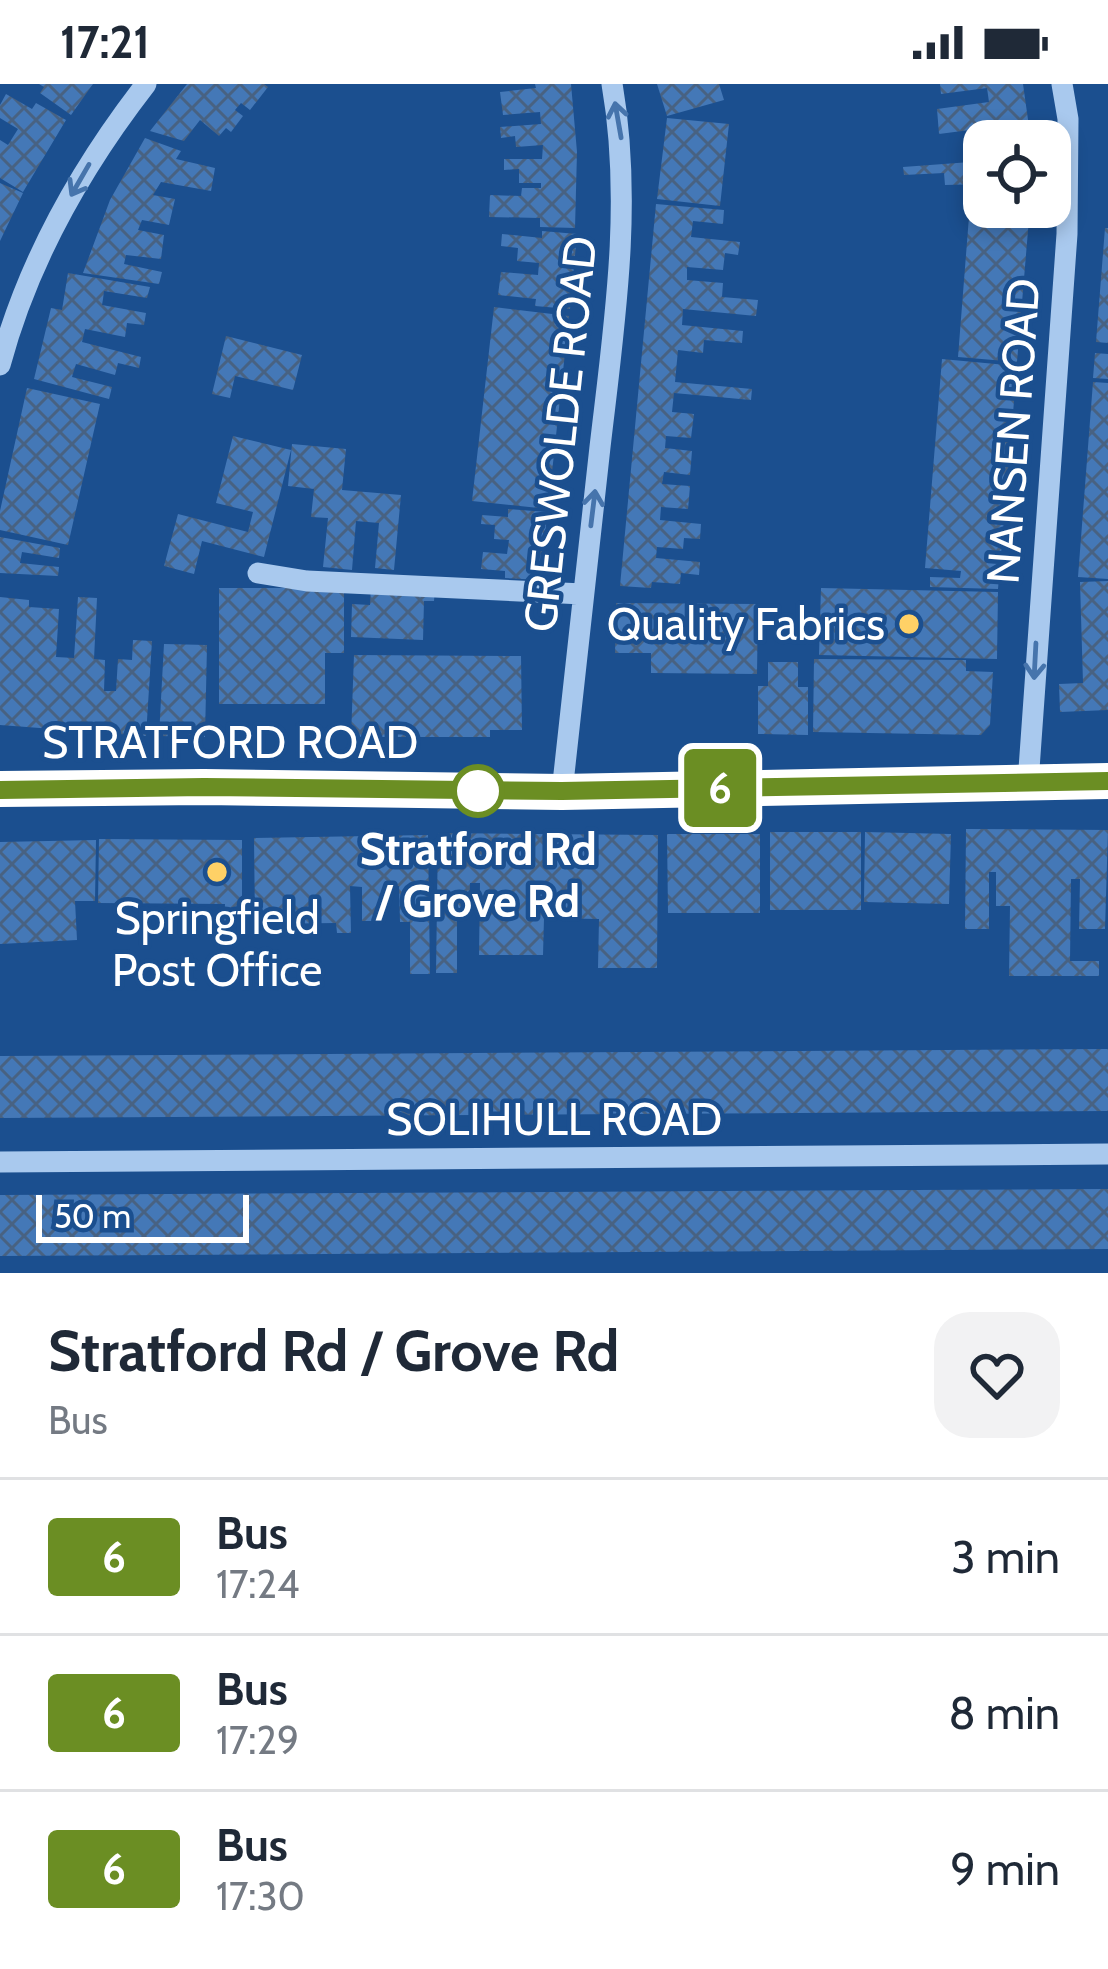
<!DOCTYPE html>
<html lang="en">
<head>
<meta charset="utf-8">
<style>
	:root { --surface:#fff; --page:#f2f2f3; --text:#1f2937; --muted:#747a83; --line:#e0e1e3 }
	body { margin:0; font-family:Cabin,sans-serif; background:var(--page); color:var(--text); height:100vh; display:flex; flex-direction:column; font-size:45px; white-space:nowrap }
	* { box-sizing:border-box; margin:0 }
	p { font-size:39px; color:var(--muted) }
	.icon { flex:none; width:66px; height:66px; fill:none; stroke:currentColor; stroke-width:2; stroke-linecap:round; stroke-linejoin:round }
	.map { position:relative; height:1189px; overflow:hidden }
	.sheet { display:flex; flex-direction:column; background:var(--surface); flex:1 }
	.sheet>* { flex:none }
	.badge { padding:0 24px; border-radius:9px; font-size:42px; line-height:78px }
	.buttons { position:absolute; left:963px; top:36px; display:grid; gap:24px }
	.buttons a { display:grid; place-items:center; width:108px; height:108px; border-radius:24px; background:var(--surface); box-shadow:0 6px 18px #0003; font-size:60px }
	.scale { position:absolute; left:36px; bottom:30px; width:213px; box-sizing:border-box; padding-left:12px; border:6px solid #fff; border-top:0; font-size:33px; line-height:42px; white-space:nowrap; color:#fff; -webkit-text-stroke:9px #1b4f8f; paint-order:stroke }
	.map>.badge { position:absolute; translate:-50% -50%; box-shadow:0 0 0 6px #fff }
	.round { display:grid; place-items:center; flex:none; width:126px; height:126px; border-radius:36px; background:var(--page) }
	.overview { display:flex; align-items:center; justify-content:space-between; height:204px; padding:0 48px }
	h1 { font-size:57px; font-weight:700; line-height:90px }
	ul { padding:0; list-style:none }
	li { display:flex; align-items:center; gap:36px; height:156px; padding:0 48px; border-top:3px solid var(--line) }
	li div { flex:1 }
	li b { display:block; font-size:45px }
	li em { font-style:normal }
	li .badge { min-width:132px; font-weight:700; text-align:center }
	.status { display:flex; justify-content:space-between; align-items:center; height:84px; padding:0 60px; background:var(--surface); direction:ltr }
	.status svg { height:33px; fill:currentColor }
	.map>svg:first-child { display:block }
</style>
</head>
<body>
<div class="status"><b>17:21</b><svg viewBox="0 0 49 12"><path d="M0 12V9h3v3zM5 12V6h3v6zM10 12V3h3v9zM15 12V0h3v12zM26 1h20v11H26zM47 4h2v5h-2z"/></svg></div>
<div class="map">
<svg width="1108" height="1189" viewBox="0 0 1108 1189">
	<defs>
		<pattern id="building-cross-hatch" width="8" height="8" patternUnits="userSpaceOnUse" patternTransform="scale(3)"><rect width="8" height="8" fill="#4478b7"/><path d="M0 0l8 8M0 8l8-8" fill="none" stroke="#486282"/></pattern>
	</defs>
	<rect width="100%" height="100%" fill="#1b4f8f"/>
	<path fill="url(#building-cross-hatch)" d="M39,0H93L71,31L40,9L44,3Z
		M187,0H264L268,3L250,26L241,19L235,26L243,32L231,48L226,44L219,52L200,36L184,57L150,47Z
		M535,0H571L577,68L575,144L540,143V134L489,133L490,111L521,112L522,104H541V99H519V85L504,86V75H542L543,61L516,63L515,52L501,54L500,43L541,40L540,28L503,31L500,8L536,4Z
		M657,0H719L724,16L667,32Z
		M940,0H1023L1031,57H994L993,43L939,50L937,25L989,18L987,4L941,10Z
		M6,10L32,25L36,19L66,36L23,108L0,94V56L8,61L18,45L0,34V21Z
		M667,34L729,40L720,122L657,115Z
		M145,54L181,67L176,75L215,84L211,107L161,98L153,111L175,115L169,141L142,136L138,146L164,151L161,175L126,171L124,180L162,188L159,200L83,189L110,116Z
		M984,57V71L966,73L964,59Z
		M984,77V100L945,101L944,89L904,91L903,83Z
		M0,99L23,109L0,157Z
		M971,107L984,108V123H1030L1017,278L958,273Z
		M656,120L724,126L723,140L693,137L691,153L740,158L738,171L725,169L723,186L687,183V196L723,199L722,213L758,216L756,232L683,225L682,241L743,247L742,259L704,256L703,269L678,266L675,298L752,305L751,316L674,309L672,328L694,330L691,354L666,352L665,364L692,367L690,391L664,388L662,400L690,402L689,414L688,425L661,423L660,436L701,440L700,455L684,454L683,465L657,463L656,474L700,478L699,491L681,489L680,500L652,498L651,504L620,502Z
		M1105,144H1108V259L1096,258Z
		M542,147L577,150L570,225L535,222L536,215L498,211L501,188L538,191L539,179L517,177L518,164L501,162L502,150L542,154Z
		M68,189L150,203L147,214L104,207L103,215L102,221L146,229L144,241L127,239L125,253L85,245L82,258L141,273L139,284L118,279L115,291L76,280L72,293L112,303L109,315L34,295L51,224L62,226Z
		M494,223L569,232L548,425L472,417Z
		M226,252L302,271L293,306L235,292L230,314L212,310Z
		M1095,269L1108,270V295L1093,294Z
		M942,275L1017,282L998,505L930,503V493L960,494L961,487L925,484Z
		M1093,298L1108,299V495L1078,493Z
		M27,304L100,320L68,461L0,446V427Z
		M233,352L291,366L264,473L202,457L194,490L164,482L178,430L248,448L253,428L216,419Z
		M292,360L346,365L342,406L401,411L394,486L375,484L379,439L356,437L352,486L323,483L328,434L311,433L314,405L288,402Z
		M508,425L547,428L542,496L505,494V487L481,485L483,468L507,470L509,456L494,455L495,441L481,440L482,431L508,433Z
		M0,453L60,464L59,474L22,468L20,479L59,483L58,492L0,489Z
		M1108,497V626L1060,628L1059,600L1083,599L1080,498Z
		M371,502L435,504L434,517H424L423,556L351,553L352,520L370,521Z
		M219,504H344V569H325V620H219Z
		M821,504L998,508L997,575L819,571Z
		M0,513L29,516V523L59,525L56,573L74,574L78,513L97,514L94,575L105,576L104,607H116L118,575L132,576L133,556L152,557L146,652L0,641Z
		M616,519L758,520L757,590L651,589V569H615Z
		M164,560L207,561L205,653L159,652Z
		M354,571L521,572L522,646H490V653H351Z
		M814,575L966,576V587L993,588L990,641L981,651L813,648Z
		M768,578H798V603H808V651L758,650V602H768Z
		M966,745L1108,746L1105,845H1079L1080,795H1071L1070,877H1099V892H1009L1010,822H996V788H989V845H965Z
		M770,748H861V826H770Z
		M865,748L951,750L949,820L864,818Z
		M438,749L658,751L657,884H598L599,835L544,834L543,871H479L480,799H470L469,833H457V889H436Z
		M667,750H760V829H668Z
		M428,751L430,890H410V838H400L399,802H386V837H362V803L350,802L351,849H337L336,839L255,840L254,754Z
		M99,755L242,756V839H224L225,820L98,819Z
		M96,756L95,817H75L77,856L0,860V758Z
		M1108,965V1027L0,1034V972Z
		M1108,1105V1165L0,1172V1111Z"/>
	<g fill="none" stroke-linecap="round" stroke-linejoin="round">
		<path stroke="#a9c9ee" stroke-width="21" d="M0,281C28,177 80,85 146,0
			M258,489L307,497L583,510
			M1028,699L1067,150L1068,35L1062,0
			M562,708C574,593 587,478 600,363C614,243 633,120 612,0
			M0,1078L1108,1070"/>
		<path stroke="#fff" stroke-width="36" d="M0,705L204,703L562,708L1108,697"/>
	</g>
	<defs><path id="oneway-shaft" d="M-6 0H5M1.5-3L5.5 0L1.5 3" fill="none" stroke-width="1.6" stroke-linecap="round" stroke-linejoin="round" transform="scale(3)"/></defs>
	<g stroke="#4674ac">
		<use href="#oneway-shaft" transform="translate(618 36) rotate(-100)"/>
		<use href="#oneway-shaft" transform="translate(80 96) rotate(120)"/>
		<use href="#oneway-shaft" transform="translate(593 424) rotate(-83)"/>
		<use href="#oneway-shaft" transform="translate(1035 577) rotate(93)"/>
	</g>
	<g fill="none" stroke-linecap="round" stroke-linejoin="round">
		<g stroke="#fff" stroke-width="27">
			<path id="line" d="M0,706L204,703L562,707L1108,697"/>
		</g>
		<use href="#line" stroke="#6b8e23" stroke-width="18"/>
	</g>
	<g fill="#ffd166" stroke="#1b4f8f" stroke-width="4.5">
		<circle cx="909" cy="540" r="12"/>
		<circle cx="217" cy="788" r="12"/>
	</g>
	<circle fill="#fff" stroke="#6b8e23" stroke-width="6" cx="478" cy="707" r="24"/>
	<g text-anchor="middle" stroke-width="9" stroke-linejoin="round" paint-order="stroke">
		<g font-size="45" fill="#fff" stroke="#1b4f8f">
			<text transform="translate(1013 347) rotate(-86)" y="16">NANSEN ROAD</text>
			<text transform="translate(560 350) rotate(-84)" y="16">GRESWOLDE ROAD</text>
			<text x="230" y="674">STRATFORD ROAD</text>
			<text x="554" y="1051">SOLIHULL ROAD</text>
		</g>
		<g font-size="45" fill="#fff" stroke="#1b4f8f" text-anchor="end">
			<text x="885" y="556">Quality Fabrics</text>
			<text x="217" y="850" text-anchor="middle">Springfield<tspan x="217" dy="52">Post Office</tspan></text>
		</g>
		<g font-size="45" font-weight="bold" fill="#fff" stroke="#1b4f8f">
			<text x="478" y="781">Stratford Rd<tspan x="478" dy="52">/ Grove Rd</tspan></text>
		</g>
	</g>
</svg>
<div class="buttons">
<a><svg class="icon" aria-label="locate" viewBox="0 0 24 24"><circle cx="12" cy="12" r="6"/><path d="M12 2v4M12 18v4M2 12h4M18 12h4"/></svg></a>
</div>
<div class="scale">50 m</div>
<b class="badge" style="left:720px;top:704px;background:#6b8e23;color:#fff">6</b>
</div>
<section class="sheet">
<div class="overview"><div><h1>Stratford Rd / Grove Rd</h1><p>Bus</p></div><a class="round"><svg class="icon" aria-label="heart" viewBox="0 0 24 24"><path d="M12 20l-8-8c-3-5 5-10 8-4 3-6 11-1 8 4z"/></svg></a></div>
<ul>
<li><span class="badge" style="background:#6b8e23;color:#fff">6</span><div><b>Bus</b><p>17:24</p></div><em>3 min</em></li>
<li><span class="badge" style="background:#6b8e23;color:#fff">6</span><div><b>Bus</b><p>17:29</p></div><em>8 min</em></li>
<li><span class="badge" style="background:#6b8e23;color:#fff">6</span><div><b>Bus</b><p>17:30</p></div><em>9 min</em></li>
</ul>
</section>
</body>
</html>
